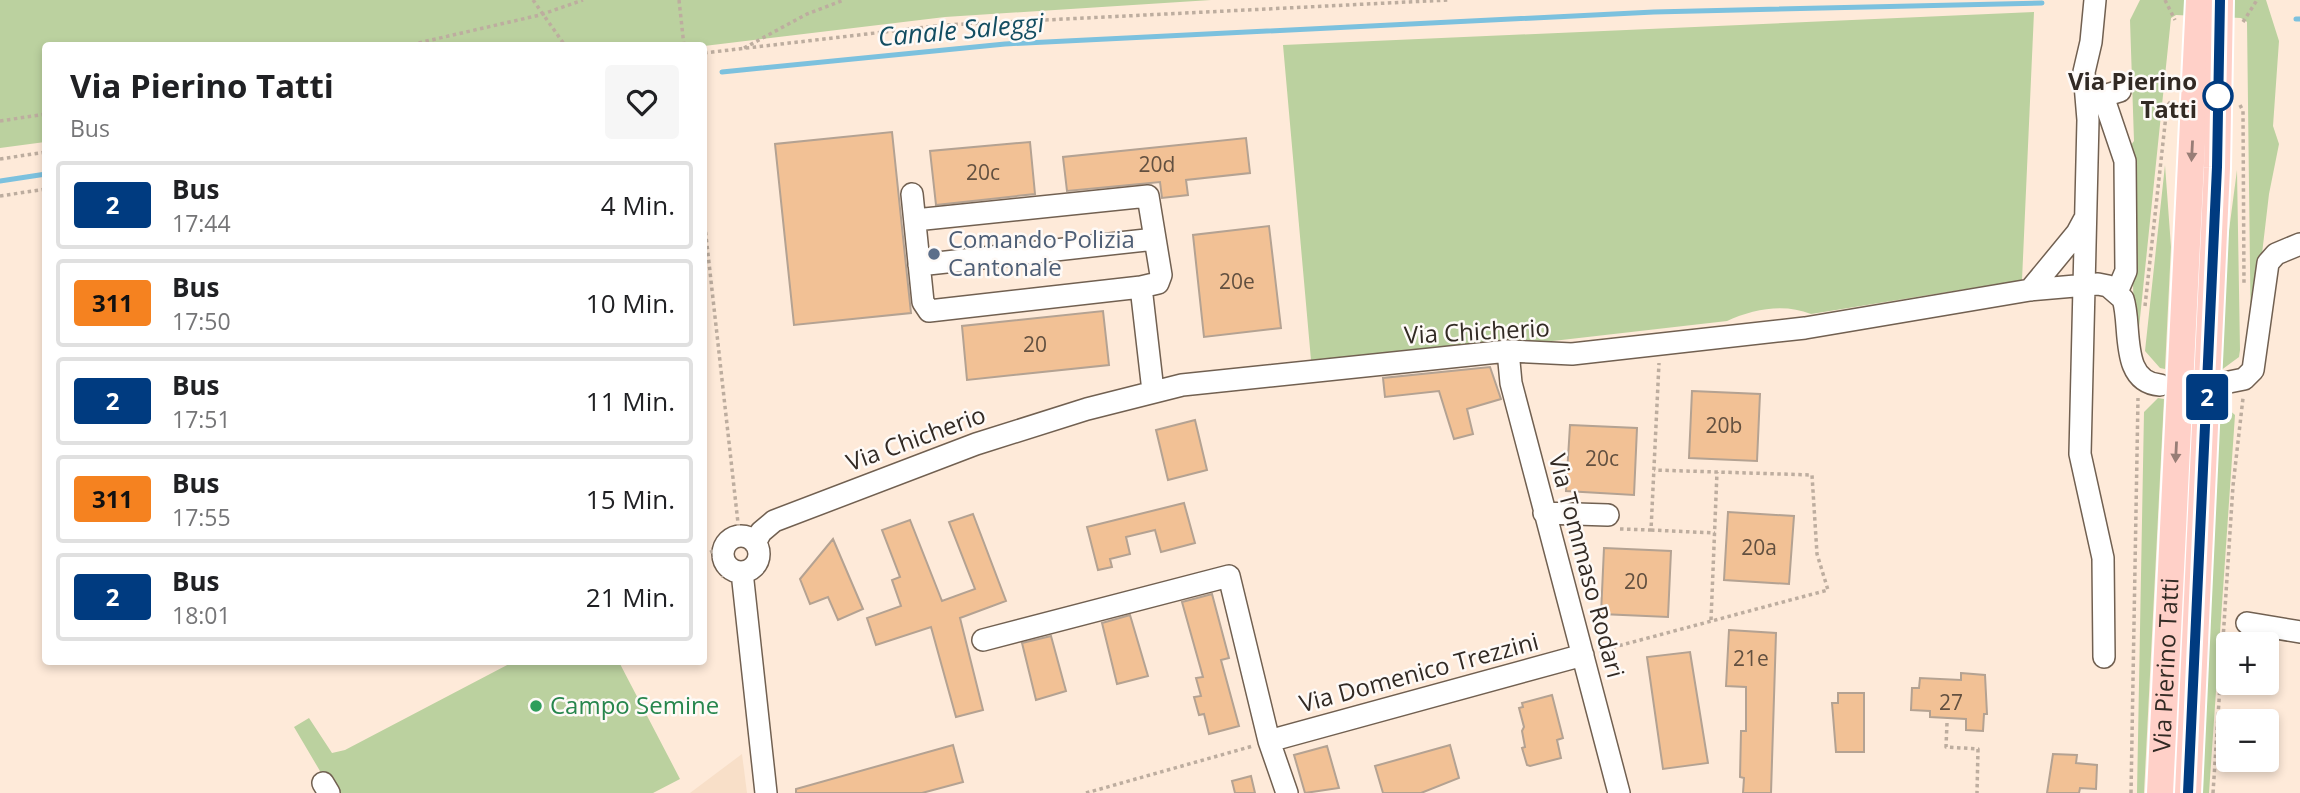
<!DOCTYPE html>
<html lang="de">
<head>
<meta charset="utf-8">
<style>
	:root { --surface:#fff; --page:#f6f6f6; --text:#202124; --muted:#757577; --line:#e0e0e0 }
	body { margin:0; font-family:"Open Sans",sans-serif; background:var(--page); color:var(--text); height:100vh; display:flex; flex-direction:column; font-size:26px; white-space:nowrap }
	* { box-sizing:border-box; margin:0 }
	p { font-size:23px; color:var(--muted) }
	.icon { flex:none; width:38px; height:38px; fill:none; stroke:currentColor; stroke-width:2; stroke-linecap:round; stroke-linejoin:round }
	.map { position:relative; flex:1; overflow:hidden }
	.side { position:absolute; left:42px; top:42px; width:665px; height:623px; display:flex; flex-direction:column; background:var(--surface); border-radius:7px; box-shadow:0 4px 10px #0003 }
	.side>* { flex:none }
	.badge { padding:0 14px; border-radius:5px; font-size:24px; line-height:46px }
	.controls { position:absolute; left:2216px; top:632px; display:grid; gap:14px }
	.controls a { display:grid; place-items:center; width:63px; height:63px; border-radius:7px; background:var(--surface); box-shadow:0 4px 10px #0003; font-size:35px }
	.map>.badge { position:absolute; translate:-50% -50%; box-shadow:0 0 0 4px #fff }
	.round { display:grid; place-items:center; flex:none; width:74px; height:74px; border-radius:7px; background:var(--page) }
	.summary { display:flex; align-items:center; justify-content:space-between; height:119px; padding:0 28px }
	h1 { font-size:33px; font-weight:700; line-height:52px }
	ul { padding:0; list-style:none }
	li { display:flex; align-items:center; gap:21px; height:88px; margin:0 14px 10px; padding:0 14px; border:4px solid var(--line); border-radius:7px }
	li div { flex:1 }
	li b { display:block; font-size:26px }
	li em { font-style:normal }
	li .badge { min-width:77px; font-weight:700; text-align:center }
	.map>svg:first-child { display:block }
</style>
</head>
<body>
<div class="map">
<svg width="2300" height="793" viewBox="0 0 2300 793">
	<rect width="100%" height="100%" fill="#feead9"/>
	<path fill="#f8dfc8" d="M742,754L747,793H690Z"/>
	<path fill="#bbd19f" d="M0,0H1211L945,17L704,46H46L45,142L0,148Z
		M2140,0H2266L2279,41L2273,126L2279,144L2269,194L2251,348L2247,22L2241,18L2176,15L2171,18L2137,347L2134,346L2131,145L2134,141L2130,20Z
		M2034,12L2022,280L1811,314C1784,303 1753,309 1727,321L1544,342L1508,340L1311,360L1283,45Z
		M2165,165L2171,247L2165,369L2160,368L2145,351Z
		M2237,170L2240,350L2239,357L2220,371L2226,253Z
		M2158,398L2164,399L2144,793H2137L2144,412Z
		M2219,401L2235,415L2209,793H2199Z
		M513,662H619L680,779L653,793H333L294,727L309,718L332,753L345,750Z"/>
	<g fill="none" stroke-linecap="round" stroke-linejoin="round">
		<path stroke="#7cc1de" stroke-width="5" d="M2296,19H2300
			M722,72L1005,44L1654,12L2042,3
			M0,181L46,174"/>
	</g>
	<path fill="#f2c195" stroke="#b4a292" stroke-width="2" d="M892,132L911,313L794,325L775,144Z
		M1246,138L1250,173L1186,180L1188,195L1162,198L1160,182L1067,191L1063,157Z
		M1030,142L1035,194L936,205L930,151Z
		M1269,226L1281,328L1204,337L1193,235Z
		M1103,311L1109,365L967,380L962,326Z
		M1490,367L1501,399L1467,409L1473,434L1454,439L1439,391L1385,397L1383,378Z
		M1692,391L1760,394L1757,461L1689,458Z
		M1195,420L1207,470L1168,480L1156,430Z
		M1570,425L1637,428L1634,495L1566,491Z
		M1184,503L1195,543L1161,552L1155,530L1126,537L1130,554L1110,559L1112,567L1098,570L1087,527Z
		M1728,512L1794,516L1789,584L1724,580Z
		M973,514L1006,601L960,618L983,710L956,717L931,627L876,645L867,618L901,606L892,580L900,577L882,530L910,520L942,601L975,589L949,522Z
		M833,539L863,609L838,620L828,597L810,604L800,579Z
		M1604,548L1671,551L1668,617L1601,614Z
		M1212,594L1229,658L1221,660L1239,726L1209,734L1204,714L1199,715L1194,697L1201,696L1196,678L1203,677L1182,602Z
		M1130,615L1148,676L1117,684L1102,623Z
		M1729,630L1776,633L1771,793H1743L1744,778L1740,777L1741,731H1746V687L1726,686Z
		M1051,636L1066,691L1036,700L1022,643Z
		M1690,652L1708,763L1663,769L1647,657Z
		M1961,673L1985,675L1987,714H1984L1983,731L1966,730V719L1930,717V711L1911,710L1912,688H1919L1920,678L1961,680Z
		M1838,693H1864V752H1836L1832,703H1838Z
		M1552,695L1563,738L1557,740L1561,758L1530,766L1527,765L1522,748L1525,747L1522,731L1524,727L1519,708L1523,707L1522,703Z
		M953,745L963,782L922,793H796V789Z
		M1450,745L1459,778L1421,793H1383L1375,766Z
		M1327,746L1339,788L1305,793L1294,755Z
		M2053,754L2077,755L2076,763L2097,765L2096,789L2080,788L2079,793H2047Z
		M1251,776L1255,793H1235L1232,781Z"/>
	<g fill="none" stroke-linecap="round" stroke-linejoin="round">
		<g stroke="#716051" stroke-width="24">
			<path id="minor" d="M2095,0L2091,42L2084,72L2088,120L2080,454L2103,558L2104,657
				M912,194L923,302L929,311L1141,287
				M915,220L1148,196L1161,275L1158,283L1141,287L1153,391
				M919,265L1155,239
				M2030,290L2077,233L2084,220
				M2117,292L2126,271L2125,161L2103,96L2120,91
				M1508,351L1511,383L1619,793
				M2224,383L2244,379L2253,370L2268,263L2276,254L2300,244
				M1544,513L1608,515
				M723 554a18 18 0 1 1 36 0a18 18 0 1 1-36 0Z
				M755,543L761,532L774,521L976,444L1087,409L1182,385L1508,351L1572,354L1805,328L2030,290L2098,284L2108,286L2123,299C2132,325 2119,382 2160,385
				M742,572L766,793
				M2247,623L2300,632
				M983,640L1229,576L1269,741L1287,793
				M1269,741L1583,655
				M323,783L329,793"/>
		</g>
		<g stroke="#fff" stroke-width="30">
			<g id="major">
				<path id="s1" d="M2160,793L2199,0"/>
				<path d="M2188,793L2217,168L2220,0"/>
			</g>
		</g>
		<path stroke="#bdad9f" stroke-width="3.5" stroke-dasharray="3.5 3.5" stroke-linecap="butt" d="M533,0L564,44L571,46
			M679,0L684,46
			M2165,0L2175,20
			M2243,22L2257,0
			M405,46L540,15L583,0
			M744,48L807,14L844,0
			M704,53L944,25L1448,0
			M2240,105L2243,111L2244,286
			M0,121L46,114
			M0,159L46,152
			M0,196L46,189
			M704,218L739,532
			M2145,306L2167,106L2172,100
			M1620,529L1651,530L1659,363
			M1651,530L1715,533
			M711,550L723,577
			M1711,620L1717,472
			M1599,651L1828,590L1817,554L1812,475L1654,470
			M1947,723L1946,747L1978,749L1977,793
			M1086,793L1253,746
			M2131,793L2138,398
			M2213,793L2233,486L2243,398"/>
		<use href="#minor" stroke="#fff" stroke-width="21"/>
		<use href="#major" stroke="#ffd0c8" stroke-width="26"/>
	</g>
	<defs><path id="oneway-solid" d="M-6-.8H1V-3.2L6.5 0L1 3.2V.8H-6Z" transform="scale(1.75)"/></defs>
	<g fill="#987d76">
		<use href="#oneway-solid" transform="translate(2192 151) rotate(93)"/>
		<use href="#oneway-solid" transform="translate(2176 452) rotate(93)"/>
	</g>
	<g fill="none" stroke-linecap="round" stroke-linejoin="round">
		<g stroke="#fff" stroke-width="16">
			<path id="line" d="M2188,793L2217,167L2220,0"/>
		</g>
		<use href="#line" stroke="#003b80" stroke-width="10"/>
	</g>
	<circle fill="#fff" stroke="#003b80" stroke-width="3.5" cx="2218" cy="96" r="14"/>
	<circle fill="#5c6f8a" stroke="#fefaf7" stroke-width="2.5" cx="934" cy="254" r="7"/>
	<circle fill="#2e9e5b" stroke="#fefaf7" stroke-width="2.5" cx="536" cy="706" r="7"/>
	<g text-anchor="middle" stroke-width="5" stroke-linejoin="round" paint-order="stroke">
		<g font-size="21" fill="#625040">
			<text x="1157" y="172">20d</text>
			<text x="983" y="180">20c</text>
			<text x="1237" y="289">20e</text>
			<text x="1035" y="352">20</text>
			<text x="1724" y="433">20b</text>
			<text x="1602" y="466">20c</text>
			<text x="1759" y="555">20a</text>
			<text x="1636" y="589">20</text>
			<text x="1751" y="666">21e</text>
			<text x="1951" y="710">27</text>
		</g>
		<g font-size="24" font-weight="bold" fill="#322a24" stroke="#fefaf7" text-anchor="end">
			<text x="2197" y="90">Via Pierino<tspan x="2197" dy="28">Tatti</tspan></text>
		</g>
		<g font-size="24" fill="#4e5e75" stroke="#fefaf7" text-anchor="start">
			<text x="948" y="248">Comando Polizia<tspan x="948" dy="28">Cantonale</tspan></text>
		</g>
		<g font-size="24" fill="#322a24" stroke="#fefaf7">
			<text transform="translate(1477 332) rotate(-3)" y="8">Via Chicherio</text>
			<text transform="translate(916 439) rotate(-20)" y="8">Via Chicherio</text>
			<text transform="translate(1586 566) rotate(75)" y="8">Via Tommaso Rodari</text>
			<text dy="8" stroke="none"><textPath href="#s1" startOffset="128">Via Pierino Tatti</textPath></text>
			<text transform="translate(1419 673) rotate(-15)" y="8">Via Domenico Trezzini</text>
		</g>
		<g font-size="24" fill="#27864d" stroke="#fefaf7" text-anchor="start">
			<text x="550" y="714">Campo Semine</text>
		</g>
		<g font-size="26" font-style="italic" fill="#134d61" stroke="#fefaf7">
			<text transform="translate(961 30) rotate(-5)" y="9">Canale Saleggi</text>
		</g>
	</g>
</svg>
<div class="controls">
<a>+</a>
<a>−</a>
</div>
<b class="badge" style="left:2207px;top:397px;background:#003b80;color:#fff">2</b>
<section class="side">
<div class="summary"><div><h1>Via Pierino Tatti</h1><p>Bus</p></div><a class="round"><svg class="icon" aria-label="heart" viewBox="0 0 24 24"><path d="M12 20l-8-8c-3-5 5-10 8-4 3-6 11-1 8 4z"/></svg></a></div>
<ul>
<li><span class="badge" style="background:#003b80;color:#fff">2</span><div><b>Bus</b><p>17:44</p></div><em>4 Min.</em></li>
<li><span class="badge" style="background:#f58220;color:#111">311</span><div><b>Bus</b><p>17:50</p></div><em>10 Min.</em></li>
<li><span class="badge" style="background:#003b80;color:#fff">2</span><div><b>Bus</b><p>17:51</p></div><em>11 Min.</em></li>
<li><span class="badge" style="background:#f58220;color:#111">311</span><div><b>Bus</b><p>17:55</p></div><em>15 Min.</em></li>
<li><span class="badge" style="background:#003b80;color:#fff">2</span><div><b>Bus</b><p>18:01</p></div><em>21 Min.</em></li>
</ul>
</section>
</div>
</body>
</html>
